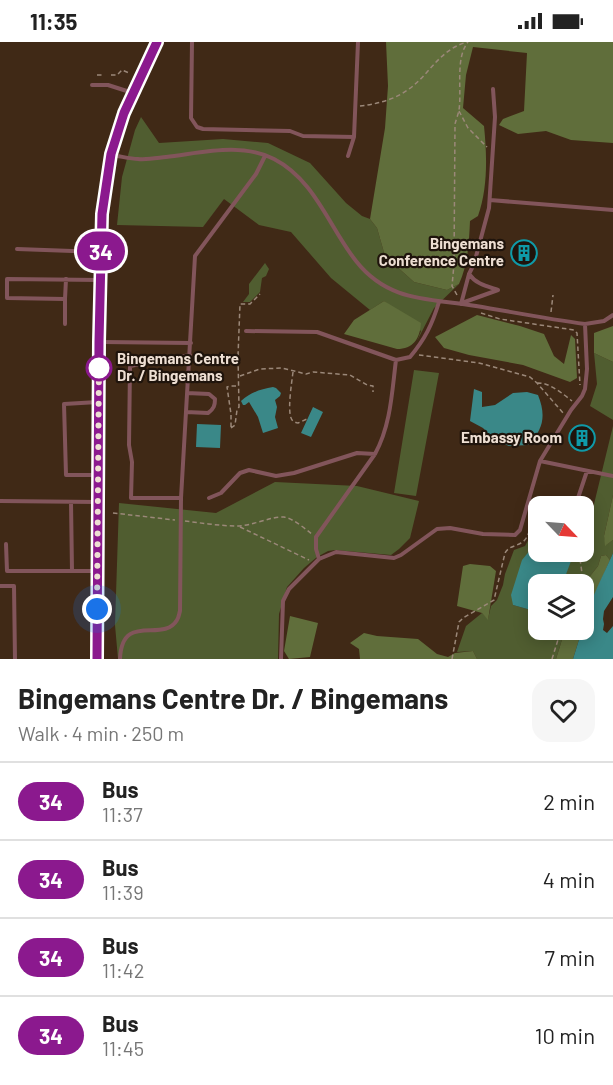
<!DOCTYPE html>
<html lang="en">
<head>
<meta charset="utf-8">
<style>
	:root { --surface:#fff; --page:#f6f6f6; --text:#222; --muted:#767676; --line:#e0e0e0 }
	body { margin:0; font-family:Barlow,sans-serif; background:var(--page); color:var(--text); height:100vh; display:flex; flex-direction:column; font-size:22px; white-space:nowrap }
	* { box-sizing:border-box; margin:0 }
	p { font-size:20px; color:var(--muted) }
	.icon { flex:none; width:33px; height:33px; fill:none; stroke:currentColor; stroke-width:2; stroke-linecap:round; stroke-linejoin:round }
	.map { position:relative; height:617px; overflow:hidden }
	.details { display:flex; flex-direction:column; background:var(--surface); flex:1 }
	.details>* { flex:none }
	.badge { padding:0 12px; border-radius:20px; font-size:21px; line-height:39px }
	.needle { width:39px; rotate:115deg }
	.buttons { position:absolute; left:528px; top:454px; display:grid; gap:12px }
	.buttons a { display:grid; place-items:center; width:66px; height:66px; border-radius:12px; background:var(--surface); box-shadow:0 3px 15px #0003; font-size:30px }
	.you { position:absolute; width:30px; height:30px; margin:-15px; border:4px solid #fff; border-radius:50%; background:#1a73e8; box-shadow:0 0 0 9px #1a73e833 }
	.map>.badge { position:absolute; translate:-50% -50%; box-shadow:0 0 0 3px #fff }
	.round { display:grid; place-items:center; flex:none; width:63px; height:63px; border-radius:18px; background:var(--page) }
	.summary { display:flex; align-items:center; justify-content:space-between; height:102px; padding:0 18px }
	h1 { font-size:28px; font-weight:700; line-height:45px }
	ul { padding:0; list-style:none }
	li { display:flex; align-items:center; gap:18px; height:78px; padding:0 18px; border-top:2px solid var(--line) }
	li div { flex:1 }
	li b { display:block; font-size:22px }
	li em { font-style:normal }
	li .badge { min-width:66px; font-weight:700; text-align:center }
	.status { display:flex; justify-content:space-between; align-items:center; height:42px; padding:0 30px; background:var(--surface); direction:ltr }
	.status svg { height:16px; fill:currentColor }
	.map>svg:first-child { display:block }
</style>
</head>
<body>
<div class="status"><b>11:35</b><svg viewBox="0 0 49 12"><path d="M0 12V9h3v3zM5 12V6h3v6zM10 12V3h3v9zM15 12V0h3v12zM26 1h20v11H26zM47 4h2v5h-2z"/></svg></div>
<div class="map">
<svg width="613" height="617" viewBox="0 0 613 617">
	<rect width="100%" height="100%" fill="#402916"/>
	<path fill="#505d30" d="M141,75L159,101L223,97L268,101L310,121L346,161L362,174L370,177L377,186L385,214L414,240L447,248L459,242L434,266L417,299L421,289L384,259L370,268L331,236L291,190L259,183L224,157L203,185L117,183L122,135L135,88Z
		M265,221L269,227L266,234L262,236L260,250L250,260H243L249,252V242Z
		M594,311L613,320V378L590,364L597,342Z
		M414,328L439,331L416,454L394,451Z
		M613,384V453L604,494L606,503L613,498V511L610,518L606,513L601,514L598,524L583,543H562L570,519L552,512L548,516L540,515L539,510H584V495H586Z
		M275,440L357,444L419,459L410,496L399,507L391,513L335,508L328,509L317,515L304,526L287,545L279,572L278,617H118L115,583L119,461L216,471Z
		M536,484L538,485V508L531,507L513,563L538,570V588H565L556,617H477L473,609L457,610L466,584L482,571L488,577L491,564L497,558L503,543L505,532L514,508L525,504Z"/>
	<path fill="#606e3b" d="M386,0H613V101L571,98L546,89L518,92L499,83L503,77L524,69L527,11L473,5L466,33L463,66L484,84C487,113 488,146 478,174L470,179C469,201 468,222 459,242L447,248L414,240L385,214L377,186L370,177L385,86L388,44Z
		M384,259L421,281C420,297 413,307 397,307L344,292L354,278Z
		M477,273L520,284L544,292L554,314L564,322L571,293L575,297L577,336L570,340L523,323L469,313L444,306L435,295Z
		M613,284V320L594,311V291Z
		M613,453V498L605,504L604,494Z
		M606,513L610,518L588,568L584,583L583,543L598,524L601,514Z
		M470,522L490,524L496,529L488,578L482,571L457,564L463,524Z
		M290,574L318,581L310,615L289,617L284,609Z
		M565,588H582L573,617H556Z
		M364,591L377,594L418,597L437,612L448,615L455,611L473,609L477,617H360L359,607L350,601Z"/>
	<path fill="#3a8888" d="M273,345L276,346L281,351L280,354L275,358L277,365L275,375L278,386L263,391L258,375L249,360L245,363H243L241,359C250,351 260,347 273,345Z
		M474,347L482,350V365L495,363L513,351L527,350L538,353C546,373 544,387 528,403L509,404L493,397L483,386L470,379Z
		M313,365L323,370L311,395L301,391Z
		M197,382L221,383L220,406L196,405Z
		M531,507L538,508L540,515L548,516L552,512L563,511L571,519L562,543H538V570L513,563L511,553L522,518Z
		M613,511V555L604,569L603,577L604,582L603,588L607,591L613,584V617H573L582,588H584C584,569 605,530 613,511Z"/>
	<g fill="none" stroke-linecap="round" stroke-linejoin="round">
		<path stroke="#9b8879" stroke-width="1.5" stroke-dasharray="4.5 3" stroke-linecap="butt" d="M97,33H103
			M111,33H117L122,28L129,31
			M360,64C377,62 394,58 409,47C430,32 439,8 467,0
			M459,69L468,86L487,105
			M457,253L452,244L454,222L455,82C456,78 458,73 459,68C462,48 455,16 468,0
			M551,270L553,253
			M481,271L500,277L574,288L577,291L580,343
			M419,313L479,321L530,335L537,341L564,372
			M293,330C292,339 286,374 293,379C295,380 296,381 298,381L307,377
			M240,334L260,327L282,326L306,332L313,330L350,333L367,343L373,344V350
			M537,341C549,340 563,352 572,359
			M231,385V372L227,345L230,344H238
			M231,386L235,383L237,368L239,365L238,314L240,262H250L260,252
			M113,471L175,478
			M185,479C202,481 220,484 237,484C252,484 272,474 284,475C294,477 304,486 312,492
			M240,485L309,518
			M577,543L582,531L579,510
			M452,617L459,580L463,576L494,558L505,511C509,504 514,505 521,501C530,496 530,484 532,474
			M552,617L561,588"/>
		<path stroke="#82555b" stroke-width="4" d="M192,0L191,76L197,85L203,87L290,89L303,94L354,95
			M92,43H108L133,51
			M111,113C120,114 130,117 138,117C147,118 157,116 166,115C201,111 241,100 274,117C315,138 329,185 356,219C389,261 430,256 476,264C512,270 548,277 585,282L604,279L613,273
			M348,114L354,95L358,0
			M490,158L613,168
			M17,207L100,210
			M469,232C476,242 486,244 498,248
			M65,257L66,237
			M462,261L498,248
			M461,262L469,232L474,222L489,166L495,75L493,47
			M65,282V257L7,256V237L100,238
			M246,289L317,290L396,318L410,315C425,297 432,283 439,260
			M102,300L191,301
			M186,370L208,371C214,367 215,363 215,357L209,352L187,351
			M540,419L613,434
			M97,433H66L64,362L98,360
			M181,456H131L132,420L129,403L130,324L190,313
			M209,456L221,451L240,431L249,428L276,434L294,431L357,411L375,412
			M0,459L97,460
			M71,460L72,529
			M575,465L587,429
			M6,502L7,529H96
			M319,517L316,507V495L375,412C391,383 392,349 396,318
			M0,544H14L15,617
			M120,617C122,569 163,602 177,578C179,575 179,572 180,569L181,456L195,214L256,132L265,114
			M281,617L283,559L289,547L319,517L336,510L394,516L401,513L437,487L450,486L483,492L515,493L520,488L540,419L571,368L582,354L585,347L587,327L585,282"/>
		<path stroke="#b06874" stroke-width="10" d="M97,617L99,300L102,172L111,112L124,71L157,0"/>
	</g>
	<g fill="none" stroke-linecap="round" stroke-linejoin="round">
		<g stroke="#fff" stroke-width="14">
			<path id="line" d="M97,617L99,300L102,172L111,112L124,71L157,0"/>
		</g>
		<use href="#line" stroke="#8b198e" stroke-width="9"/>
		<path stroke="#eedfd3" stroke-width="6" stroke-dasharray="0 10.8" d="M97,567L99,319V326"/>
	</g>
	<defs>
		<g id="building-ring" transform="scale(1.35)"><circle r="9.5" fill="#1f140c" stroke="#0f9aa8" stroke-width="1.5"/><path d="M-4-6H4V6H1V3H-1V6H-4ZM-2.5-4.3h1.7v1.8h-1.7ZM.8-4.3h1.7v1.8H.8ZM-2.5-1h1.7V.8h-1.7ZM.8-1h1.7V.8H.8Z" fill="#0f9aa8"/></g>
	</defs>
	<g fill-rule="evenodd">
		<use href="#building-ring" x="524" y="211"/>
		<use href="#building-ring" x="582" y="396"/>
	</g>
	<circle fill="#fff" stroke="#8b198e" stroke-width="3" cx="99" cy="326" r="12"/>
	<g text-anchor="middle" stroke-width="4.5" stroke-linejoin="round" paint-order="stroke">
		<g font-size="15" font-weight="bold" fill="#eedfd3" stroke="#1f140c" text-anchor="end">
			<text x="504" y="207">Bingemans<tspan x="504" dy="17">Conference Centre</tspan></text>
			<text x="562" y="401">Embassy Room</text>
		</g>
		<g font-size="15" font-weight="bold" fill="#eedfd3" stroke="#1f140c" text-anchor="start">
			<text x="117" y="322">Bingemans Centre<tspan x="117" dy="17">Dr. / Bingemans</tspan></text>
		</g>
	</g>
</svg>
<div class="buttons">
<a><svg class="needle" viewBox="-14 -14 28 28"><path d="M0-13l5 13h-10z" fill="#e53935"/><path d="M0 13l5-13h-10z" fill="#767676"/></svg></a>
<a><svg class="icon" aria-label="layers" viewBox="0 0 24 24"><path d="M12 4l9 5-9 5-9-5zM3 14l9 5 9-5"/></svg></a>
</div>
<div class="you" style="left:97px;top:567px"></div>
<b class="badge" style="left:101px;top:209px;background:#8b198e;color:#fff">34</b>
</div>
<section class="details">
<div class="summary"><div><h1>Bingemans Centre Dr. / Bingemans</h1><p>Walk · 4 min · 250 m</p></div><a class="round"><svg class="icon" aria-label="heart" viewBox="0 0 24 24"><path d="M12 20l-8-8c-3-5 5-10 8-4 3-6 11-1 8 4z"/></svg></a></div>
<ul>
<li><span class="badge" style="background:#8b198e;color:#fff">34</span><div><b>Bus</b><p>11:37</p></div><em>2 min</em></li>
<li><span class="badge" style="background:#8b198e;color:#fff">34</span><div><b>Bus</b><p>11:39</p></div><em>4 min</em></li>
<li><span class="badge" style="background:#8b198e;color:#fff">34</span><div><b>Bus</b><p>11:42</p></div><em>7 min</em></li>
<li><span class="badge" style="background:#8b198e;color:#fff">34</span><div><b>Bus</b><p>11:45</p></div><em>10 min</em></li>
</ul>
</section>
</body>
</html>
